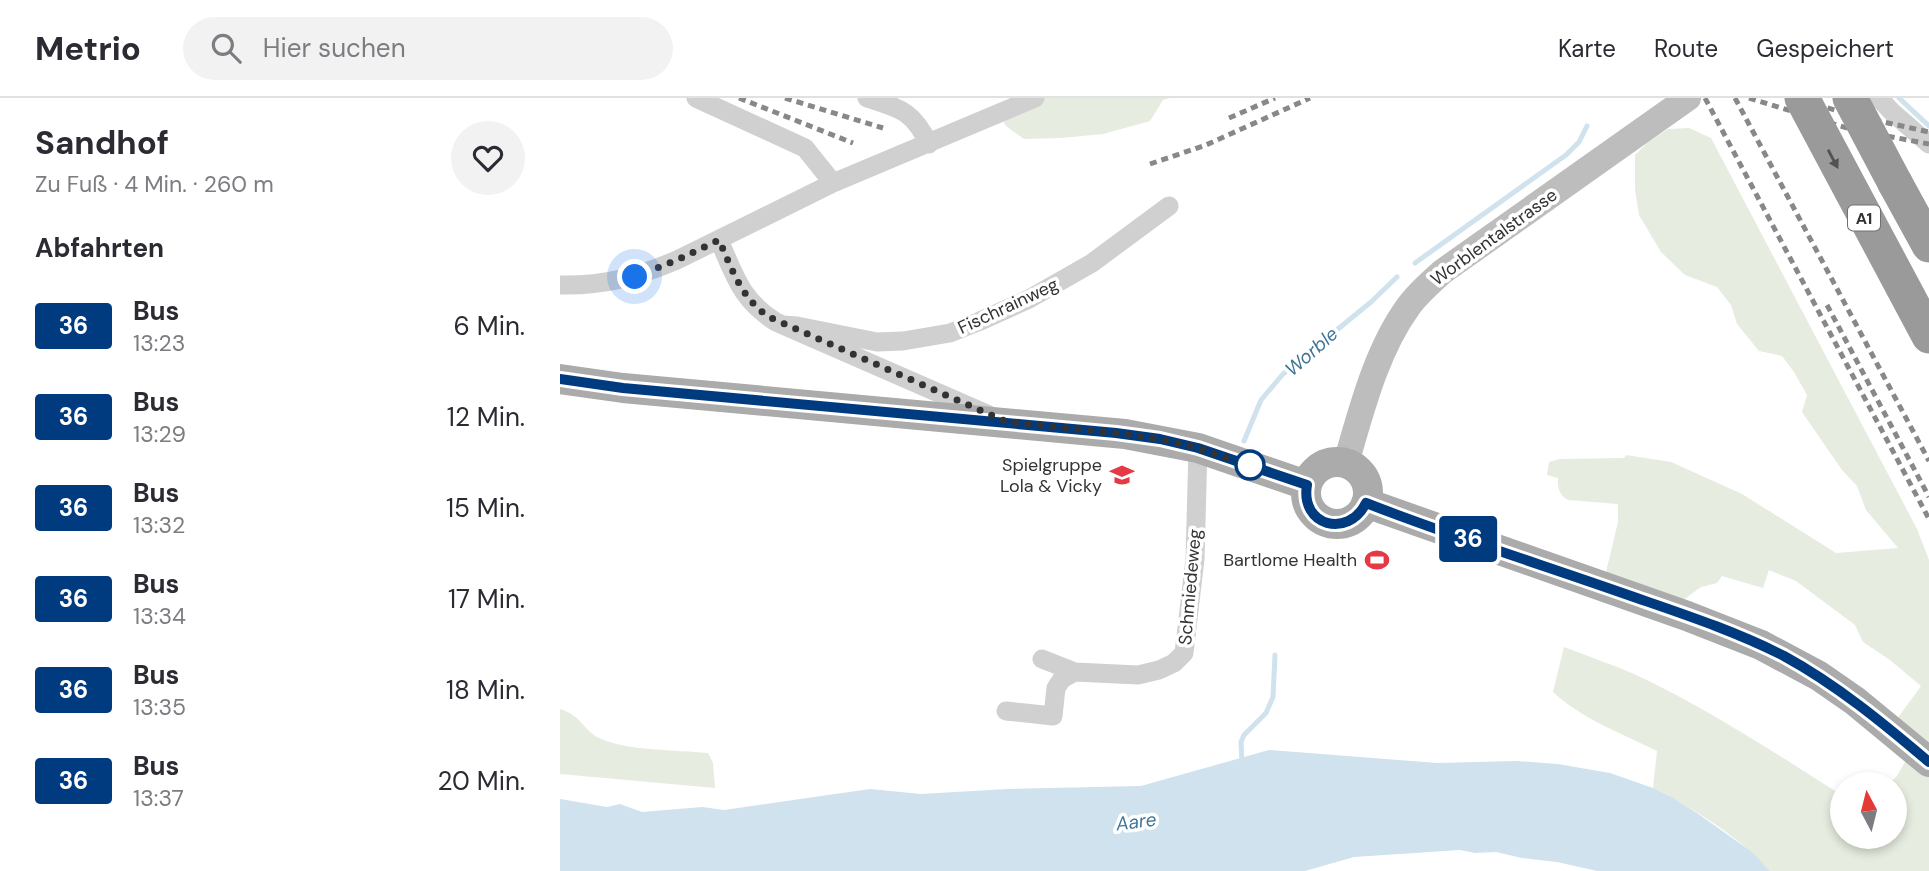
<!DOCTYPE html>
<html lang="de">
<head>
<meta charset="utf-8">
<style>
	:root { --surface:#fff; --page:#f2f2f3; --text:#2b2b33; --muted:#7c7c81; --line:#e1e1e2 }
	body { margin:0; font-family:"DM Sans",sans-serif; background:var(--page); color:var(--text); height:100vh; display:flex; flex-direction:column; font-size:26px; white-space:nowrap }
	* { box-sizing:border-box; margin:0 }
	p { font-size:23px; color:var(--muted) }
	.icon { flex:none; width:38px; height:38px; fill:none; stroke:currentColor; stroke-width:2; stroke-linecap:round; stroke-linejoin:round }
	.map { position:relative; flex:1; overflow:hidden }
	.details { display:flex; flex-direction:column; background:var(--surface); width:560px }
	.details>* { flex:none }
	.badge { padding:0 14px; border-radius:5px; font-size:24px; line-height:46px }
	.needle { width:46px; rotate:353deg }
	.fabs { position:absolute; left:1270px; top:674px; display:grid; gap:14px }
	.fabs a { display:grid; place-items:center; width:77px; height:77px; border-radius:50%; background:var(--surface); box-shadow:0 4px 10px #0003; font-size:35px }
	.you { position:absolute; width:35px; height:35px; margin:-18px; border:5px solid #fff; border-radius:50%; background:#1a73e8; box-shadow:0 0 0 10px #1a73e833 }
	.map>.badge { position:absolute; translate:-50% -50%; box-shadow:0 0 0 4px #fff }
	h2 { padding:0 35px; font-size:26px; line-height:63px }
	.round { display:grid; place-items:center; flex:none; width:74px; height:74px; border-radius:37px; background:var(--page) }
	.head { display:flex; align-items:center; justify-content:space-between; height:119px; padding:0 35px }
	h1 { font-size:33px; font-weight:700; line-height:52px }
	ul { padding:0; list-style:none }
	li { display:flex; align-items:center; gap:21px; height:91px; padding:0 35px }
	li div { flex:1 }
	li b { display:block; font-size:26px }
	li em { font-style:normal }
	li .badge { min-width:77px; font-weight:700; text-align:center }
	header { display:flex; align-items:center; gap:42px; box-sizing:border-box; height:98px; padding:0 35px; background:var(--surface); border-bottom:2px solid var(--line) }
	header strong { font-size:33px }
	nav { display:flex; gap:38px; margin-inline-start:auto; font-size:24px }
	.search { width:490px; height:63px; background:var(--page); display:flex; align-items:center; gap:18px; box-sizing:border-box; padding:0 24px; border-radius:38px; color:var(--muted); font-size:26px }
	main { display:flex; flex:1; min-height:0 }
	.map>svg:first-child { display:block }
</style>
</head>
<body>
<header>
<strong>Metrio</strong>
<div class="search"><svg class="icon" aria-label="search" viewBox="0 0 24 24"><circle cx="10" cy="10" r="6"/><path d="M15 15l6 6"/></svg>Hier suchen</div>
<nav><a>Karte</a><a>Route</a><a>Gespeichert</a></nav>
</header>
<main>
<section class="details">
<div class="head"><div><h1>Sandhof</h1><p>Zu Fuß · 4 Min. · 260 m</p></div><a class="round"><svg class="icon" aria-label="heart" viewBox="0 0 24 24"><path d="M12 20l-8-8c-3-5 5-10 8-4 3-6 11-1 8 4z"/></svg></a></div>
<h2>Abfahrten</h2>
<ul>
<li><span class="badge" style="background:#003b80;color:#fff">36</span><div><b>Bus</b><p>13:23</p></div><em>6 Min.</em></li>
<li><span class="badge" style="background:#003b80;color:#fff">36</span><div><b>Bus</b><p>13:29</p></div><em>12 Min.</em></li>
<li><span class="badge" style="background:#003b80;color:#fff">36</span><div><b>Bus</b><p>13:32</p></div><em>15 Min.</em></li>
<li><span class="badge" style="background:#003b80;color:#fff">36</span><div><b>Bus</b><p>13:34</p></div><em>17 Min.</em></li>
<li><span class="badge" style="background:#003b80;color:#fff">36</span><div><b>Bus</b><p>13:35</p></div><em>18 Min.</em></li>
<li><span class="badge" style="background:#003b80;color:#fff">36</span><div><b>Bus</b><p>13:37</p></div><em>20 Min.</em></li>
</ul>
</section>
<div class="map">
<svg width="1369" height="773" viewBox="0 0 1369 773">
	<rect width="100%" height="100%" fill="#fff"/>
	<path fill="#e6ecdf" d="M475,0H609L603,2L590,23L543,36L501,40L464,41L446,28L439,16Z
		M1129,30L1151,40L1357,431L1369,462V651L1337,621L1361,588L1330,562L1303,544L1295,527L1236,483L1209,472L1203,490L1162,478L1157,485L1141,489L1123,502L1046,474L1058,424V406L1008,402C999,397 997,389 998,380L987,377L989,364L1000,361L1064,360L1066,357L1111,364L1182,396L1276,455L1338,450L1306,412L1297,388L1282,372L1242,314L1247,297L1234,274L1222,258L1199,253L1177,226L1171,207L1157,189L1125,177L1101,154L1079,117L1075,92V57L1087,45L1108,31Z
		M1004,549C1027,558 1051,566 1074,576C1147,610 1215,655 1283,698V738H1335V686H1329L1337,678L1353,650L1369,665V773H1210C1178,738 1135,711 1093,690L1097,653C1061,635 1022,621 993,594Z
		M0,611C21,617 23,632 39,640C67,653 116,652 148,655L153,665L155,690L0,676Z"/>
	<path fill="#cfe2ee" d="M709,652L877,665L956,663L998,666L1050,675L1093,690L1113,700L1137,715L1192,754L1210,773H1037L997,764L962,760L936,754L915,755L900,752L794,759L745,773H0V701L47,709L60,706L82,714L142,709L164,712L310,691L361,696L447,691L581,688Z"/>
	<g fill="none" stroke-linecap="round" stroke-linejoin="round">
		<path stroke="#cfe2ee" stroke-width="5" d="M1339,0L1369,28
			M855,165L1006,57L1019,44L1027,28
			M684,343L701,302L723,276L811,204L837,179
			M682,665L681,644L684,637L706,615L713,599L715,557"/>
		<path stroke="#d0d0d0" stroke-width="19" d="M136,0L245,50L273,85
			M307,0C341,11 352,12 369,46
			M1319,0L1332,14L1369,46
			M159,142C175,178 181,202 216,224L429,317
			M0,187C44,188 77,179 117,162L273,85L475,0
			M223,227L237,228L317,244L343,243L390,235L418,224L469,201L532,165L609,108
			M482,561L515,574
			M446,613L493,618L496,590L502,581L515,574L578,577L599,572L614,565L624,555L635,461L638,350"/>
		<path stroke="#bdbdbd" stroke-width="26" d="M786,365C801,314 816,253 848,209C857,196 870,185 882,174L1128,0"/>
		<path stroke="#ababab" stroke-width="30" d="M0,281L63,290L565,336L638,350L746,387
			M746 395a31 31 0 1 1 62 0a31 31 0 1 1-62 0Z
			M806,405L1127,518L1201,547L1259,578L1295,603L1369,664"/>
		<path stroke="#9a9a9a" stroke-width="35" d="M1335,85L1369,147"/>
		<path stroke="#888" stroke-width="5" stroke-dasharray="7 5" stroke-linecap="butt" d="M179,0L293,45
			M225,0L323,30
			M1145,0L1369,421
			M1175,0L1369,363
			M1189,0L1290,31L1369,46
			M1233,0L1292,17L1369,34
			M669,20L715,0
			M590,66L646,47L750,0
			M1267,207L1369,399"/>
		<path stroke="#9a9a9a" stroke-width="35" d="M1242,0L1369,238
			M1290,0L1335,85"/>
	</g>
	<defs><path id="oneway-solid" d="M-6-.8H1V-3.2L6.5 0L1 3.2V.8H-6Z" transform="scale(1.75)"/></defs>
	<use fill="#525252" href="#oneway-solid" transform="translate(1273 61) rotate(62)"/>
	<g fill="none" stroke-linecap="round" stroke-linejoin="round">
		<g stroke="#fff" stroke-width="16">
			<path id="line" d="M0,281L63,290L556,335L600,341L638,350L747,387C740,428 788,441 806,405C893,439 983,467 1071,498C1123,516 1175,533 1224,558C1277,587 1323,625 1369,664"/>
		</g>
		<use href="#line" stroke="#003b80" stroke-width="10"/>
		<path stroke="#333" stroke-width="7" stroke-dasharray="0 12.6" d="M75,179L117,162L159,142C172,171 181,200 209,219L447,324L556,335L600,341L638,350L697,370L690,367"/>
	</g>
	<defs>
		<g id="school-bare" transform="scale(1.89)"><path d="M0-5L7-2L0 1L-7-2ZM-4 1L0 2.5L4 1V4Q0 6-4 4Z" fill="#e63946" stroke="#fff" stroke-width="2.5" paint-order="stroke"/></g>
		<g id="stadium-bare" transform="scale(1.89)"><path d="M0-5a6.5 5 0 1 0 0 10a6.5 5 0 1 0 0-10ZM-3.5-1.8h7v3.6h-7Z" fill="#e63946" stroke="#fff" stroke-width="2.5" paint-order="stroke"/></g>
	</defs>
	<g fill-rule="evenodd">
		<use href="#school-bare" x="562" y="377"/>
		<use href="#stadium-bare" x="817" y="462"/>
	</g>
	<circle fill="#fff" stroke="#003b80" stroke-width="3.5" cx="690" cy="367" r="14"/>
	<g text-anchor="middle" stroke-width="7" stroke-linejoin="round" paint-order="stroke">
		<rect fill="#fff" stroke="#707070" stroke-width="2" x="1288" y="107.5" width="32" height="25" rx="5"/>
		<g font-size="16" font-weight="bold" fill="#333">
			<text x="1304" y="126">A1</text>
		</g>
		<g font-size="18" fill="#333" stroke="#fff">
			<text transform="translate(934 139) rotate(-36)" y="6">Worblentalstrasse</text>
			<text transform="translate(448 208) rotate(-25)" y="6">Fischrainweg</text>
			<text transform="translate(630 489) rotate(-85)" y="6">Schmiedeweg</text>
		</g>
		<g font-size="18" fill="#333" stroke="#fff" text-anchor="end">
			<text x="542" y="373">Spielgruppe<tspan x="542" dy="21">Lola &amp; Vicky</tspan></text>
			<text x="797" y="468">Bartlome Health</text>
		</g>
		<g font-size="19" font-style="italic" fill="#3f7597" stroke="#fff">
			<text transform="translate(751 253) rotate(-41)" y="7">Worble</text>
			<text transform="translate(576 723) rotate(-7)" y="7">Aare</text>
		</g>
	</g>
</svg>
<div class="fabs">
<a><svg class="needle" viewBox="-14 -14 28 28"><path d="M0-13l5 13h-10z" fill="#e53935"/><path d="M0 13l5-13h-10z" fill="#7c7c81"/></svg></a>
</div>
<div class="you" style="left:75px;top:179px"></div>
<b class="badge" style="left:908px;top:441px;background:#003b80;color:#fff">36</b>
</div>
</main>
</body>
</html>
